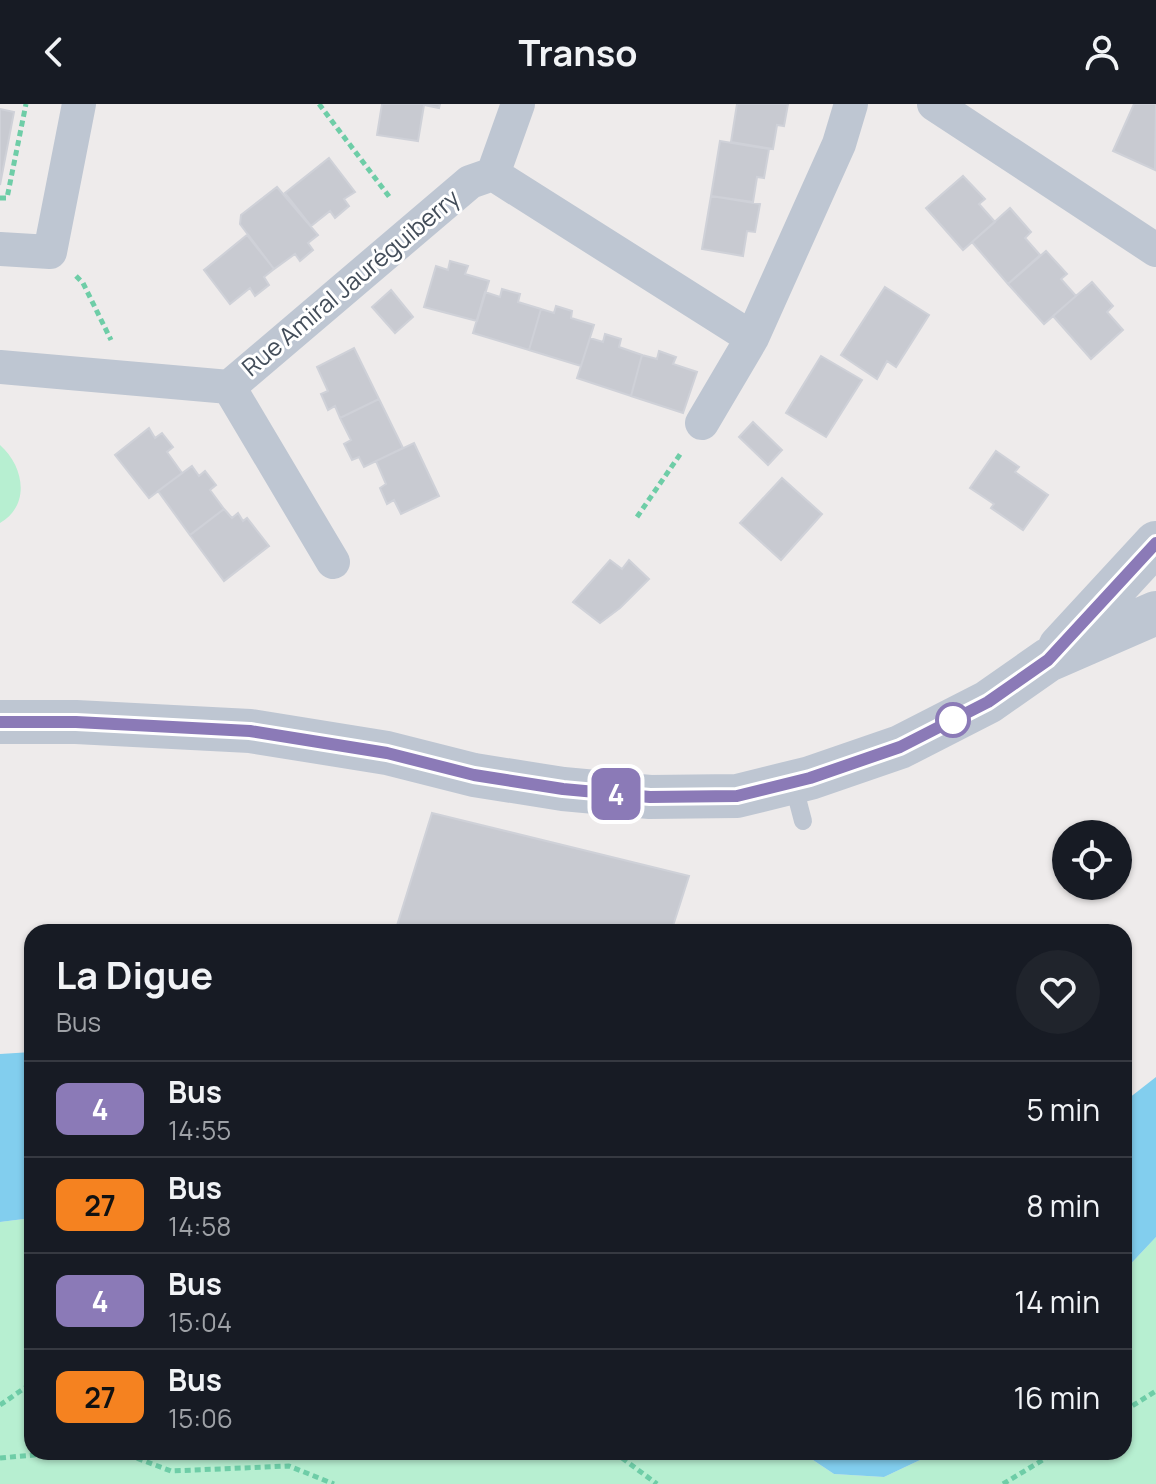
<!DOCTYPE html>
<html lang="en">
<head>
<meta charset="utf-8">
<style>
	:root { --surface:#171b24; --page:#20242c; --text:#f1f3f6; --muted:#9ea1a6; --line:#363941 }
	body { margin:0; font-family:Manrope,sans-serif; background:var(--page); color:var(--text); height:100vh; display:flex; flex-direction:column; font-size:30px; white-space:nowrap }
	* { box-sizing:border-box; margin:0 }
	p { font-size:26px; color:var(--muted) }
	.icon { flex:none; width:44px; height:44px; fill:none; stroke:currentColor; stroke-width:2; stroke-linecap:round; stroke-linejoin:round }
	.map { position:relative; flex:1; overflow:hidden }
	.panel { position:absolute; left:24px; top:820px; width:1108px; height:536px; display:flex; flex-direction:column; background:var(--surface); border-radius:24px; box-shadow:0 2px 6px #0004 }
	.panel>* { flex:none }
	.badge { padding:0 16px; border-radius:12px; font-size:28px; line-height:52px }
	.buttons { position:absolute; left:1052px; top:716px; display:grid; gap:16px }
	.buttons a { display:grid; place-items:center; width:80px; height:80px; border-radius:50%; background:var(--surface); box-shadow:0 2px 6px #0004; font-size:40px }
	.map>.badge { position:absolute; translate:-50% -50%; box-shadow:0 0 0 4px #fff }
	.round { display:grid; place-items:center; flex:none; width:84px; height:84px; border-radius:42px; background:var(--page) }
	.head { display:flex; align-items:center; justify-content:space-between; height:136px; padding:0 32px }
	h1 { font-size:38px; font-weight:700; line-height:60px }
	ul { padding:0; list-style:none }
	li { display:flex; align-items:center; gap:24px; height:96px; padding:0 32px; border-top:2px solid var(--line) }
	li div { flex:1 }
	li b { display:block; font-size:30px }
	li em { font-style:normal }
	li .badge { min-width:88px; font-weight:700; text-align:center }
	header { display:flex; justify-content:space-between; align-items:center; height:104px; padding:0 32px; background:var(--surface); font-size:36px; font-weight:700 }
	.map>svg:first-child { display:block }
</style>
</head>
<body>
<header><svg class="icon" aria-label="back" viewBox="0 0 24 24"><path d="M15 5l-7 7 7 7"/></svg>Transo<svg class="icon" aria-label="person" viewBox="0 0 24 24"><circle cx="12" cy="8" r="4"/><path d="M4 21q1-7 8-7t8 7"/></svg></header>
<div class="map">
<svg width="1156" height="1380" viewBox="0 0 1156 1380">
	<rect width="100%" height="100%" fill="#eeebeb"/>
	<path fill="#b7efd1" d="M0,341C24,362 31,401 0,419Z
		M32,1114V1348H801L834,1370L884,1373L937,1348H1124V1167L1156,1133V1380H0V1118Z"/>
	<path fill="#82ceee" d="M32,948V1114L0,1118V950Z
		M1156,973V1133L1124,1167V998Z
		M801,1348H937L884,1373L834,1370Z"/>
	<path fill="#c8cad1" stroke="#cfd1d8" stroke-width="2" d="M382,0H440L439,4L424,1L418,37L377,31Z
		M737,0H788L784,22L777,21L773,45L731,38Z
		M1134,0H1156L1155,66L1113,47Z
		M0,5L14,8L0,81Z
		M720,37L769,45L764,74L757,73L753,98L711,92Z
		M329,54L355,88L344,95L349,102L335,114L330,107L311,122L285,89Z
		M963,72L985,95L979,100L995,118L963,146L926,104Z
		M277,83L318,131L308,139L313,146L300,157L295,150L274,165L240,120L241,111Z
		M711,92L760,100L755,128L747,127L743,152L702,145Z
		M1010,104L1031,128L1025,134L1040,151L1008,180L972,138Z
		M247,131L274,165L264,173L269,181L255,192L250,184L230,200L204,166Z
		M1046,147L1067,170L1061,175L1076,192L1044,220L1008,180Z
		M450,157L468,162L465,170L489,177L477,217L424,203L436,162L448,166Z
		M1092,178L1113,202L1107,208L1123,226L1091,255L1053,212Z
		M885,183L929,211L896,263L887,257L877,275L841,251Z
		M502,185L520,190L518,198L541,205L529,246L473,229L485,188L500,193Z
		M391,186L413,213L395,229L372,203Z
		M556,202L572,207L571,214L594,221L581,262L529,246L541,205L554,209Z
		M605,230L621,235L619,243L642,251L631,292L577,274L590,234L603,238Z
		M354,244L379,295L340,314L335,302L328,306L321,290L328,287L317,263Z
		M659,247L676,253L673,260L697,268L683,309L631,292L642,251L657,255Z
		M821,252L862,276L826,333L786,309Z
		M379,295L403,344L364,363L359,353L352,356L344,340L351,336L340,314Z
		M753,318L782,346L768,361L739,333Z
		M149,324L155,334L162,329L173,343L167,348L182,369L149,394L115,351Z
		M414,339L439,392L401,410L394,396L387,400L380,384L386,380L376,357Z
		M996,347L1019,363L1015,368L1048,391L1023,426L991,404L994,400L970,384Z
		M192,362L199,372L205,367L216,381L210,386L224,405L190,431L158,387Z
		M782,374L822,410L781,456L740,419Z
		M224,405L232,414L238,409L243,417L247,414L269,442L224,477L190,431Z
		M610,456L622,465L629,456L649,475L620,504L600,519L573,498Z
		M432,709L689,772L671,828H395Z"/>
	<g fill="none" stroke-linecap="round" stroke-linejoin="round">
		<path stroke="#6ecda7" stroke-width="5" stroke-dasharray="6 4" stroke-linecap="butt" d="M319,0L391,95
			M0,94H7L26,0
			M76,172L83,179L111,236
			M637,413L681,349
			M0,1301L32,1279
			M1124,1307L1156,1287
			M98,1348L123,1349L171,1367L289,1362L334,1380
			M614,1348L657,1380
			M0,1354L69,1348
			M1003,1380L1056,1348"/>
		<path stroke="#bec6d2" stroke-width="18" d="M793,679L803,717"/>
		<path stroke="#bec6d2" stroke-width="34" d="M934,0L1156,146
			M493,70L752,234L839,40L851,0
			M0,145L50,148L79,0
			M0,263L229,283L470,78L493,70L518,0
			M229,283L333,458
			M702,319L752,234"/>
		<path stroke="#bec6d2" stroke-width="44" d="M1060,543L1156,439
			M0,618H76L250,627L387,649L474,671L563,685L650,693L737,692L810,674L900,643L988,598L1048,556L1156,509"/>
	</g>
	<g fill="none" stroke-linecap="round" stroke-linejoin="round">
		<g stroke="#fff" stroke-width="18">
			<path id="line" d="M0,618H76L250,627L387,649L474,671L563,685L650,693L737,692L810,674L900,643L988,598L1048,556L1156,439"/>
		</g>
		<use href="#line" stroke="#8b7ab7" stroke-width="12"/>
	</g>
	<circle fill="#fff" stroke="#8b7ab7" stroke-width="4" cx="953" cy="616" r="16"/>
	<g text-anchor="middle" stroke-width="6" stroke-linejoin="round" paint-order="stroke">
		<g font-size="24" fill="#434d59" stroke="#fff">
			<text transform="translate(351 179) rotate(-40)" y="8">Rue Amiral Jauréguiberry</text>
		</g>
	</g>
</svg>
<div class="buttons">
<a><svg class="icon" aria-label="locate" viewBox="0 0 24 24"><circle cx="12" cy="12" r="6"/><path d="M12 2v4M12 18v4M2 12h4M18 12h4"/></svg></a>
</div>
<b class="badge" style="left:616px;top:690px;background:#8b7ab7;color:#fff">4</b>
<section class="panel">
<div class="head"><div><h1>La Digue</h1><p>Bus</p></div><a class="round"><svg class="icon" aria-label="heart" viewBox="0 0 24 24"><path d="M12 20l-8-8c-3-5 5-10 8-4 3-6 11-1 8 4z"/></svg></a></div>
<ul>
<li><span class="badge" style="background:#8b7ab7;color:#fff">4</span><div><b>Bus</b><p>14:55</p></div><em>5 min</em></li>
<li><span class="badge" style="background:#f58220;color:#111">27</span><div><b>Bus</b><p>14:58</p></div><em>8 min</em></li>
<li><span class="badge" style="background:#8b7ab7;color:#fff">4</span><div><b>Bus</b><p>15:04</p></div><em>14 min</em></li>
<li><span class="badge" style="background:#f58220;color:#111">27</span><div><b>Bus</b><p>15:06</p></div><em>16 min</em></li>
</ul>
</section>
</div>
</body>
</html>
